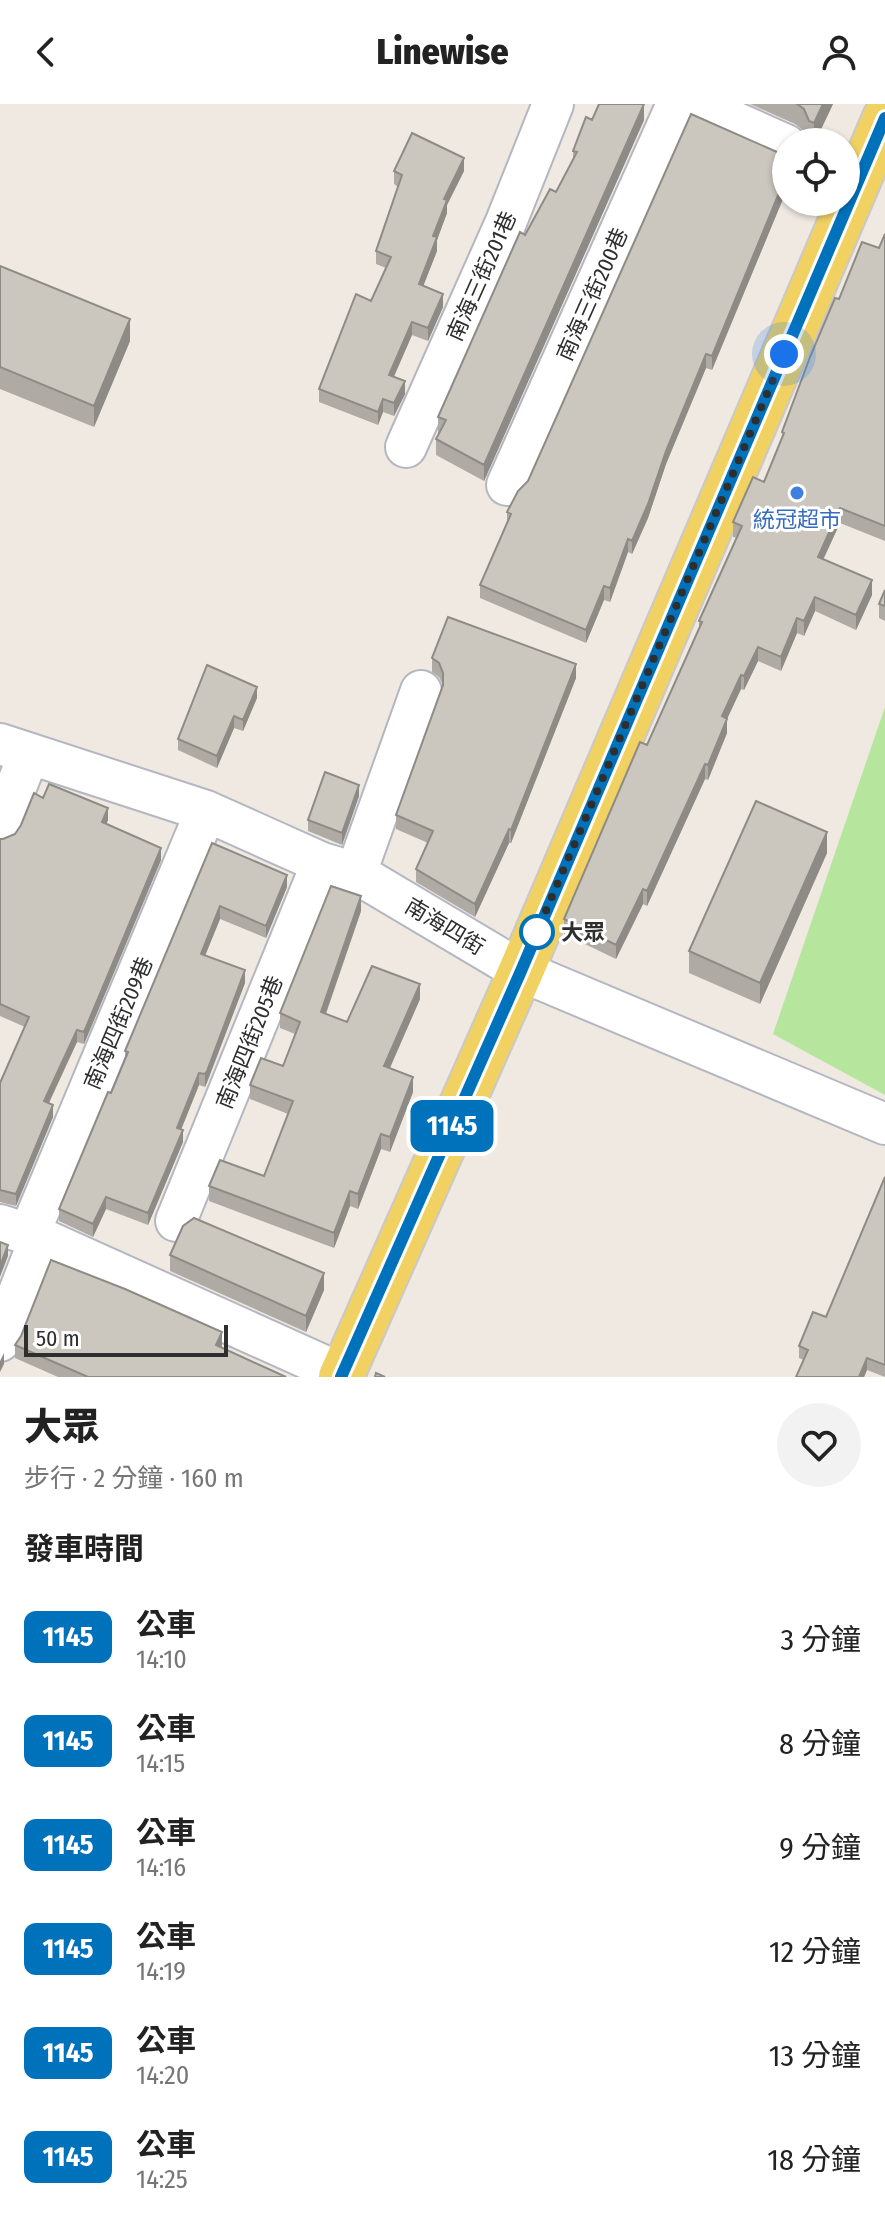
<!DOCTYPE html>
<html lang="zh-TW">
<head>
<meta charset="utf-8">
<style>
	:root { --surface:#fff; --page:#f2f2f2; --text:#222; --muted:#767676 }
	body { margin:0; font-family:"Fira Sans Condensed","Noto Sans TC",sans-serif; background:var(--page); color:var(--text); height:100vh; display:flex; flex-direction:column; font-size:30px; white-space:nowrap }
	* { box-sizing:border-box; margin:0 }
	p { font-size:26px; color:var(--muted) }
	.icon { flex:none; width:44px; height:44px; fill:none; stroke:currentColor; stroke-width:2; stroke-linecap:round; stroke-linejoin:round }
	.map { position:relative; height:1273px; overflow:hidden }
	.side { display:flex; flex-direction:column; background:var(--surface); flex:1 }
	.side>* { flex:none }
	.badge { padding:0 16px; border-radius:12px; font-size:28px; line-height:52px }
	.controls { position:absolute; left:772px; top:24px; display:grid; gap:16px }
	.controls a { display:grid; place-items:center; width:88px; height:88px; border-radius:50%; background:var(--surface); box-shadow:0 2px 6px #0004; font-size:40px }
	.scale { position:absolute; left:24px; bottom:20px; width:204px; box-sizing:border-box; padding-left:8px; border:4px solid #2e2e2e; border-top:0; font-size:22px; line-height:28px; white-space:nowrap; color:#2e2e2e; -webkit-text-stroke:6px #fff; paint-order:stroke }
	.you { position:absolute; width:40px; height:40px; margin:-20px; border:6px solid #fff; border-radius:50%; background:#1a73e8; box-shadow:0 0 0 12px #1a73e833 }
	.map>.badge { position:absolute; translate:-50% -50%; box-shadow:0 0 0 4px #fff }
	h2 { padding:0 24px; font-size:30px; line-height:72px }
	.round { display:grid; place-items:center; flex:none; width:84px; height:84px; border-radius:42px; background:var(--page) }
	.summary { display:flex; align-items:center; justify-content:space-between; height:136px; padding:0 24px }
	h1 { font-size:38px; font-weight:800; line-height:60px }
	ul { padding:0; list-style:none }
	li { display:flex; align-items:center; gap:24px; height:104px; padding:0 24px }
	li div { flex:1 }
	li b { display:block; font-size:30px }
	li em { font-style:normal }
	li .badge { min-width:88px; font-weight:700; text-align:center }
	header { display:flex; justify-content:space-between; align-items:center; height:104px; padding:0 24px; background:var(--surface); font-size:36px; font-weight:800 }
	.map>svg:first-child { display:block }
</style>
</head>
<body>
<header><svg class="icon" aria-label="back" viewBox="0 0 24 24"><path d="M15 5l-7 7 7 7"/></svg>Linewise<svg class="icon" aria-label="person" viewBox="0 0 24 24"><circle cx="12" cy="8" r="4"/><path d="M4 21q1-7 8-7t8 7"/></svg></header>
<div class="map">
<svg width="885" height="1273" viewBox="0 0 885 1273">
	<rect width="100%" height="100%" fill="#efe9e1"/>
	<path fill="#b6e59e" d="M885,603V991L773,930Z"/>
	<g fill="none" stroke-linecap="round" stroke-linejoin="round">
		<g stroke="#b4b7c1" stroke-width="44">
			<path id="minor" d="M694,0L786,41
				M406,343L506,118L553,0
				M507,381L677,0
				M0,640L206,707L322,759L356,769L521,867L885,1020
				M0,724L29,650
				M356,769L421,587
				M176,1117L322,759
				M0,1121L40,1134L342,1270
				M29,1130L206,707
				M0,1237L40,1134"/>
		</g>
		<g stroke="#c9c9c9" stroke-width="48">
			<path id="major" d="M341,1273L521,867L885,14"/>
		</g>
		<use href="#minor" stroke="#fff" stroke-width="40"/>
		<use href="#major" stroke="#f2d163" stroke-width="44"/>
	</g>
	<path fill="#afaba4" d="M750,0H833L815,38H809L804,27L795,20Z
		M592,16H644L484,377L436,351V335L439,329H438V313L525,131L556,88L573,57V47Z
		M777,48L786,49V86L785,90L712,266L706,264L666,360L648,414L632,450L628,448L610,498L604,496L586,539L480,494V481L507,418V408L528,377Z
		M394,67H464L447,101V109L437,136V147L423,182L443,203L428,237L412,231L394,272L405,290L394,312L383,308L378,321L319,298V285L371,197L386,164L376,160V147L398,83L394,80Z
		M885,130V437L840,419L823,455L872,491L856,526L815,507L804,532L797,529L781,567L758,557L744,586L741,585L727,615V629L708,676L705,675L647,802L643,800L616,855L564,830V815L647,641L699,525V517L737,434L733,433V418L764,378L782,335V328L839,195L879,144Z
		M0,162L130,237L94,323L0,285Z
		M885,486V517L879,514V500Z
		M432,554L576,574L511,739H509L475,813L416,778V765L428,739L396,725V711L443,581L439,573L432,568Z
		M257,594L243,627L234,624L217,664L178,646V635Z
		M359,692L342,741L308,727V716Z
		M43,694L108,716L106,720L161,756L84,940L77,938L49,999L53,1013L16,1102L0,1098V979L25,923L0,912V735H3L15,730Z
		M212,739L287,783L266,834L220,815L205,851L245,879L207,979L205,983L199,981L181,1025L183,1038L148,1121L106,1105L93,1133L59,1117V1105L111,989L125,954V947Z
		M827,749L760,900L689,869V847Z
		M361,807L326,910L347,918L420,895L390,964L413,988L390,1048L381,1045L358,1105L350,1102L334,1144L209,1097V1082L264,1072L288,1010L250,995V981L283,962L295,930L280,924V909Z
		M885,1073V1273L867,1266L864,1273H796L804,1256L799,1254V1242L826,1213Z
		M170,1151L324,1186L306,1228L170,1167Z
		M15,1241H222L221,1243L286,1273H58L15,1254Z"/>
	<path fill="#8e8b86" d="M644,0V16L484,377V361Z
		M823,0H833L815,38H814V19Z
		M464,54V67L447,101V109L437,136V147L419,193V180L444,95Z
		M786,72L785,90L712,266V252Z
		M443,190V203L428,237V224Z
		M130,215V237L94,323V302Z
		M412,218V231L389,284V271Z
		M706,250V264L666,360L648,414L632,450V437L666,347Z
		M405,277V290L394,312V299Z
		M383,295V308L378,321V308Z
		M840,404V419L818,467V453Z
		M628,435V448L610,498V484Z
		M872,476V491L856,526V511Z
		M604,482V496L586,539V526Z
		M815,493V507L804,532V517Z
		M797,514V529L781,567V553Z
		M758,543V557L744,586V572Z
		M576,560V574L511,739V726Z
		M741,571V585L727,615V629L708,676V661L722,612Z
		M257,583V594L243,627V616Z
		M234,612V624L217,664V652Z
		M705,660V675L647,802V787Z
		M359,681V692L342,741V729Z
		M108,704V716L102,730V718Z
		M509,725V739L475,813V800Z
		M827,728V749L760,900V879Z
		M161,744V756L84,940V928Z
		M287,771V783L266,834V822Z
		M643,785V800L616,855V841Z
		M361,792V807L321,923V908Z
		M220,802V815L201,862V850Z
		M245,866V879L205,983V970Z
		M420,880V895L384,977V962Z
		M77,926V938L44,1009V997Z
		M199,969V981L177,1036V1024Z
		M413,973V988L390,1048V1033Z
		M53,1001V1013L16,1102V1090Z
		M183,1026V1038L148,1121V1109Z
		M381,1030V1045L358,1105V1090Z
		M350,1087V1102L334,1144V1129Z
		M106,1093V1105L93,1133V1120Z
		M8,1141V1152L0,1173V1162Z
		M324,1169V1186L306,1228V1212Z
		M222,1228V1241L216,1254V1241Z
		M4,1249V1260L0,1268V1257Z
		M867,1254V1266L864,1273H859Z"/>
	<path fill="#cbc7bf" stroke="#8e8b86" stroke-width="2" d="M599,0H644L484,361L436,335L446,316L438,313L520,128L525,131L550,85L556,88L577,48L573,47L586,13L592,16Z
		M797,0H823L814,19L809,17L804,5Z
		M691,10L777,48L786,49V72L712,252L706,250L666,347L648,400L632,437L628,435L610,484L604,482L586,526L480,481L511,410L507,408L518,387L528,377Z
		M412,29L464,54L444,95L447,96L433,132L437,133L419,180L443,190L428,224L412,218L389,271L405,277L394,299L383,295L378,308L319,285L356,190L371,197L391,153L376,147L402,71L394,67Z
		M885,130V422L840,404L818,453L872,476L856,511L815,493L804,517L797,514L781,553L758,543L744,572L741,571L722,612L727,615L708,661L705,660L647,787L643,785L616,841L564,815L640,638L647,641L702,518L699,517L742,422L733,418L753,373L764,378L784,329L782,328L810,253L835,194L839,195L862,138L879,144Z
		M0,162L130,215L94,302L0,263Z
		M885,486V502L879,500Z
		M448,513L576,560L511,726L509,725L475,800L416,765L433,727L396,711L443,581V569L439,559L432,554Z
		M207,561L257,583L243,616L234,612L217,652L178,635Z
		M325,668L359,681L342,729L308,716Z
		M49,680L108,704L102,718L161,744L84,928L77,926L44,997L53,1001L16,1090L0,1086V979L29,913L0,900V735H3L15,730L21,721L34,689L43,694Z
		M756,697L827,728L760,879L689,847Z
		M212,739L287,771L266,822L220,802L201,850L245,866L207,967L205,970L199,969L177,1024L183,1026L148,1109L106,1093L93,1120L59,1105L108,988L111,989L128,948L125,947Z
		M331,782L361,792L321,908L347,918L372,862L420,880L384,962L413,973L390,1033L381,1030L358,1090L350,1087L334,1129L209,1082L220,1056L264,1072L293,997L250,981L261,954L283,962L300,918L280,909Z
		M885,1073V1261L867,1254L859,1273H796L808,1246L799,1242L813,1208L826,1213Z
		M194,1114L324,1169L306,1212L170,1151L183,1122Z
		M0,1138L8,1141L0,1162Z
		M51,1156L125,1185L222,1228L216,1241L286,1273H88L15,1241L21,1232Z
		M376,1269L385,1273H375Z"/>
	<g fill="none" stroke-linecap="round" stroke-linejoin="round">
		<g stroke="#fff" stroke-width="18">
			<path id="line" d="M341,1273L521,867L885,14"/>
		</g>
		<use href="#line" stroke="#0072bc" stroke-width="12"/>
		<path stroke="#2e2e2e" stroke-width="8" stroke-dasharray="0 14.4" d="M537,828L533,837L784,250"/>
	</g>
	<circle fill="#3f7fe0" stroke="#fff" stroke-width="3" cx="797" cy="389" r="8"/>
	<circle fill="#fff" stroke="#0072bc" stroke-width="4" cx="537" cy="828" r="16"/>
	<g text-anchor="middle" stroke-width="6" stroke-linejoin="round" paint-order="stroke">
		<g font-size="22" fill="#2e2e2e" stroke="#fff">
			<text transform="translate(481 172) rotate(-66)" y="8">南海三街201巷</text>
			<text transform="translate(592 190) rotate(-66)" y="8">南海三街200巷</text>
			<text transform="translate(445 822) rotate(31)" y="8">南海四街</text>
			<text transform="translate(118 919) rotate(-67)" y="8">南海四街209巷</text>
			<text transform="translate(249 938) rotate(-68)" y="8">南海四街205巷</text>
		</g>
		<g font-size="22" fill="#366cbe" stroke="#fff">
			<text x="797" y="423">統冠超市</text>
		</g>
		<g font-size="22" font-weight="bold" fill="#2e2e2e" stroke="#fff" text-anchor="start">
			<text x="561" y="836">大眾</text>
		</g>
	</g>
</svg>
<div class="controls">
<a><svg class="icon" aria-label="locate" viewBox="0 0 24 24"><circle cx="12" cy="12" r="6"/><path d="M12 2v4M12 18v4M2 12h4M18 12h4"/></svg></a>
</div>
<div class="scale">50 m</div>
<div class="you" style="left:784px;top:250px"></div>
<b class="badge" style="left:452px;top:1022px;background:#0072bc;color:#fff">1145</b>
</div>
<section class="side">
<div class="summary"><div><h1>大眾</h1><p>步行 · 2 分鐘 · 160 m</p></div><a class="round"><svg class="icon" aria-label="heart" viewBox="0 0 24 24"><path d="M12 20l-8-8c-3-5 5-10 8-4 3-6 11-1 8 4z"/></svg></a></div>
<h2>發車時間</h2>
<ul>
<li><span class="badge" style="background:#0072bc;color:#fff">1145</span><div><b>公車</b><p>14:10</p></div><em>3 分鐘</em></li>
<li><span class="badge" style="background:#0072bc;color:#fff">1145</span><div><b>公車</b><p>14:15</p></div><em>8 分鐘</em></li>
<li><span class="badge" style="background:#0072bc;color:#fff">1145</span><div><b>公車</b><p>14:16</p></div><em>9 分鐘</em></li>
<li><span class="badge" style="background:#0072bc;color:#fff">1145</span><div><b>公車</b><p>14:19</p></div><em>12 分鐘</em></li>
<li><span class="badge" style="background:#0072bc;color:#fff">1145</span><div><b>公車</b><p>14:20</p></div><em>13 分鐘</em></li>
<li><span class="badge" style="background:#0072bc;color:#fff">1145</span><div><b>公車</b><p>14:25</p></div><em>18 分鐘</em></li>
</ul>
</section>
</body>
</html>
